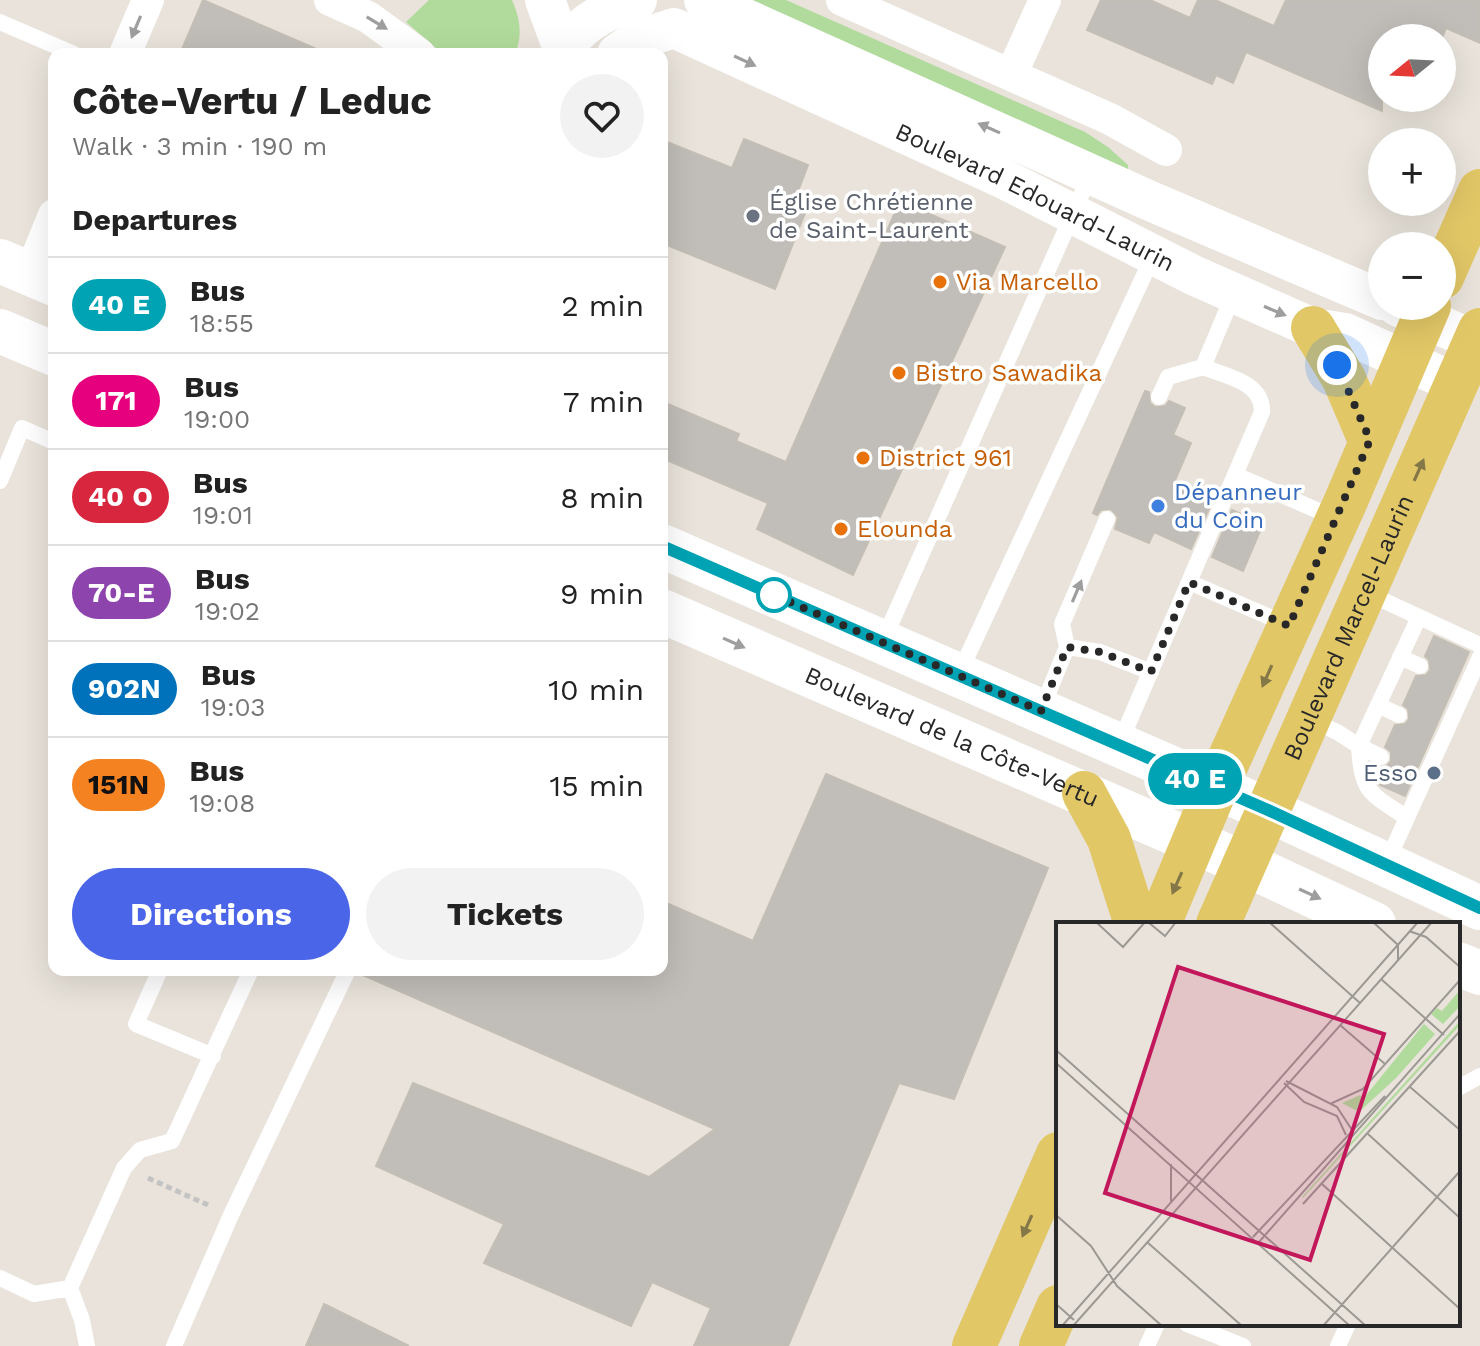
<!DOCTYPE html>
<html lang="en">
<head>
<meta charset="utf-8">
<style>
	:root { --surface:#fff; --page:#f2f2f2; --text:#222; --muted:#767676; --line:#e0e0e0; --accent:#4a65e7 }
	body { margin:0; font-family:"Work Sans",sans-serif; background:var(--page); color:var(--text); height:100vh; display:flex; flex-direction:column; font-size:30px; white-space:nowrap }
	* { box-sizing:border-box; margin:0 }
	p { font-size:26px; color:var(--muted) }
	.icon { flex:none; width:44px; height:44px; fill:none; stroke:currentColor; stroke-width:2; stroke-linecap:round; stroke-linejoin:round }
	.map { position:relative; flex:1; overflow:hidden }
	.drawer { position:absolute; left:48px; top:48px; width:620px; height:928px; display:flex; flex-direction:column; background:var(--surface); border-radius:16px; box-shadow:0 8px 32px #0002 }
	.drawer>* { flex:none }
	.badge { padding:0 16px; border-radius:26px; font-size:28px; line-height:52px }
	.needle { width:52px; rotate:252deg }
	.tools { position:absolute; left:1368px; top:24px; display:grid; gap:16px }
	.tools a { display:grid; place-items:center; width:88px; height:88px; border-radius:50%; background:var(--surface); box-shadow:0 8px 32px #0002; font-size:40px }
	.you { position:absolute; width:40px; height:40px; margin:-20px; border:6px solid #fff; border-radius:50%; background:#1a73e8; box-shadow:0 0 0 12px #1a73e833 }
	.map>.badge { position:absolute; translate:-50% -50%; box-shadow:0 0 0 4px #fff }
	h2 { padding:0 24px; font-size:30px; line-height:72px }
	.round { display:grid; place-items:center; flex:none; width:84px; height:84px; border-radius:42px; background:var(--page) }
	.headline { display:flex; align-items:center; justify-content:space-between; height:136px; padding:0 24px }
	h1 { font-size:38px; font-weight:700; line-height:60px }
	.action { display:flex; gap:16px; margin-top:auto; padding:16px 24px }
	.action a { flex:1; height:92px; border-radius:48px; background:var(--accent); color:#fff; font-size:32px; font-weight:700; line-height:92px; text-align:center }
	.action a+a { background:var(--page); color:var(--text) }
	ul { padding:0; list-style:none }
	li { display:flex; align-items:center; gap:24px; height:96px; padding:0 24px; border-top:2px solid var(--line) }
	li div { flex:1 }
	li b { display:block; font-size:30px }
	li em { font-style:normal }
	li .badge { min-width:88px; font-weight:700; text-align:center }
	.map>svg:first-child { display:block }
</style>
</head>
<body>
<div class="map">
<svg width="1480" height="1346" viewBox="0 0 1480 1346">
	<rect width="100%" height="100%" fill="#e9e3db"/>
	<path fill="#b1db9c" d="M429,0H512C520,18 523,35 515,54H443L406,22Z
		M743,0H786L1085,132L1108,147L1128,165V170Z"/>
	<path fill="#c1bdb8" stroke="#c4bfb5" stroke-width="2" d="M203,0L328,54H180Z
		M1101,0H1150L1190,18L1198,0H1215L1274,26L1286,0H1480V43L1446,28L1442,38H1382V111L1246,52L1233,83L1216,75L1212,84L1087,30Z
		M744,139L808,165L792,207L805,213L775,289L662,243V140L732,168Z
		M900,201L1005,247L853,575L757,529L768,503L662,458V418L668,404L739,434L736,441L786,462Z
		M1145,391L1149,392L1150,403L1155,407L1165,406L1169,401L1185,408L1173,435L1191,443L1173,485L1212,502L1191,549L1154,532L1149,543L1115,529L1118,517L1111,509L1101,510L1097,515L1093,513Z
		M1232,510L1263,524L1243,571L1212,557Z
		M1434,636L1469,652L1405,796L1380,785L1374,773L1376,767H1386L1391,761V752L1385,747L1395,725L1405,724L1409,719L1408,709L1403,705L1416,676L1426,675L1430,670L1429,660L1425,656Z
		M826,774L1048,868L954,1099L899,1083L788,1346H694L711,1308L652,1282L631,1326L484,1263L504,1224L376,1166L413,1083L649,1177L715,1129L358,973L359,970H662V901L753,941Z
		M324,1304L409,1346H306Z"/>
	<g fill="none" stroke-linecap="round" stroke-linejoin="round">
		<path stroke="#c3c3c3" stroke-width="5" stroke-dasharray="6 4" stroke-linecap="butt" d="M1163,509L1192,522
			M148,1178L208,1205"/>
		<path stroke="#fff" stroke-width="16" d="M0,22L74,54
			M1159,397L1168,377L1203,367
			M1236,475L1337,519
			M0,481L22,428L54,442
			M1189,582L1288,625
			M1365,592L1480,645
			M883,641L1091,173
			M1067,647L1062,624L1107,519
			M1400,657L1420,666
			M959,674L1153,256
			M1378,705L1399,715
			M1042,708L1067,647L1100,652L1151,672
			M1309,719L1337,732L1359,746C1361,793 1370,793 1407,818
			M1119,745L1262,412C1263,382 1226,376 1203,367L1234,293
			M1381,757L1359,746L1419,617
			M1386,864L1480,657
			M160,970L136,1024L213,1056
			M1458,1088L1480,1076
			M0,1278L34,1294L70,1288
			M1187,1324L1243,1346
			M87,1346L82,1320L70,1288L124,1168L140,1150L172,1141L251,970
			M174,1346L231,1215L348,970
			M1147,1346L1157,1324
			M1338,1346L1348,1324"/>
		<path stroke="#fff" stroke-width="32" d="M330,0L368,17L419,54
			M842,0L1110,119L1166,150
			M125,54L148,0
			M1011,75L1045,0
			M30,274L54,215"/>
		<g stroke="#fff" stroke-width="40">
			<path d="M545,0L563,49"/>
			<path d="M704,0L1148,200L1382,300"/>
			<path d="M561,54C576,25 607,9 637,0"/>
			<path id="s1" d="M617,54L637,40L674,28L1002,178L1193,275L1313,328L1345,333L1457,384"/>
			<path d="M1397,306L1475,341"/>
		</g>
		<g stroke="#fff" stroke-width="44">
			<path d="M0,261L54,284"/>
			<path d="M0,331L54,354"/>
			<path d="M662,546L1268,810L1480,908"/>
			<path id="s2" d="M662,611L1245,864L1374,924"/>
			<path d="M1458,964L1480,973"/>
		</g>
		<g stroke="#e2c767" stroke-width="44">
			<path d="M1442,277L1480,191"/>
			<path d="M1313,328L1344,379L1370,440"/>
			<path d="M1084,793L1109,839L1136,924"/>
			<path d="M1159,924L1216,788L1345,503L1429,306"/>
			<path id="s3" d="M1218,924L1480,330"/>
			<path d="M974,1346L1058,1154"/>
			<path d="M1041,1346L1058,1307"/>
		</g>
	</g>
	<defs><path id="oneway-solid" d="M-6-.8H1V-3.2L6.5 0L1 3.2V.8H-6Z" transform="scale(2)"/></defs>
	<g fill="#9e9e9e">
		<use href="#oneway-solid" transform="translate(377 23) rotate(31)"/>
		<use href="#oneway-solid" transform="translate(136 27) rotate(113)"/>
		<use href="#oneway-solid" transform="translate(745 61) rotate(25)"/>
		<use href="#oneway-solid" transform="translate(989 128) rotate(-156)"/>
		<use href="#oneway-solid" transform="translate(1275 311) rotate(23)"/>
		<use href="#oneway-solid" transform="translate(1077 591) rotate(-67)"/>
		<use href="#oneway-solid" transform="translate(734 643) rotate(24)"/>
		<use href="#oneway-solid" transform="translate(1310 894) rotate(25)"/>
	</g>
	<g fill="#857848">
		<use href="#oneway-solid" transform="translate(1419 470) rotate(-66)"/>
		<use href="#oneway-solid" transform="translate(1267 676) rotate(114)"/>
		<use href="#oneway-solid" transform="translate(1177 883) rotate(114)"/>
		<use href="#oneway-solid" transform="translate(1027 1226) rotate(114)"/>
	</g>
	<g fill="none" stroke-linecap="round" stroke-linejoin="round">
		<g stroke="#fff" stroke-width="18">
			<path id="line" d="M662,546L1268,810L1480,908"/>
		</g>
		<use href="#line" stroke="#00a3b4" stroke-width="12"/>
		<path stroke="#282828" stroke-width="8" stroke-dasharray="0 14.4" d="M774,595L769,593L1041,711L1067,647L1100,652L1151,672L1189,582L1289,626L1370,440L1337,365"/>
	</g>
	<circle fill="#6b7280" stroke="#fff" stroke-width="3" cx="753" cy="216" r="8"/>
	<g fill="#e8710a" stroke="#fff" stroke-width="3">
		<circle cx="940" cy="282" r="8"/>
		<circle cx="899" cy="373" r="8"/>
		<circle cx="863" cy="458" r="8"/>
		<circle cx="841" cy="529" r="8"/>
	</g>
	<circle fill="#3f7fe0" stroke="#fff" stroke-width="3" cx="1158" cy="506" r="8"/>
	<circle fill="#fff" stroke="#00a3b4" stroke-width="4" cx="774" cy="595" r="16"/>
	<circle fill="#5c6f8a" stroke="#fff" stroke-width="3" cx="1434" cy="773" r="8"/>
	<g text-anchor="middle" stroke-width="7" stroke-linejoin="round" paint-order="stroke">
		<g font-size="24" fill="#282828" stroke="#fff">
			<text dy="8" stroke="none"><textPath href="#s1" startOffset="462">Boulevard Edouard-Laurin</textPath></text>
			<text dy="8" stroke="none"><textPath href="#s3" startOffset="324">Boulevard Marcel-Laurin</textPath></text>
			<text dy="8" stroke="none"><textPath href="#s2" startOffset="316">Boulevard de la Côte-Vertu</textPath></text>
		</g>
		<g font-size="24" fill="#5b616d" stroke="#fff" text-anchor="start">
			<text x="769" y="210">Église Chrétienne<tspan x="769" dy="28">de Saint-Laurent</tspan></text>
		</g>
		<g font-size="24" fill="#c56008" stroke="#fff" text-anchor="start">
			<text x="956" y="290">Via Marcello</text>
			<text x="915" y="381">Bistro Sawadika</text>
			<text x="879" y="466">District 961</text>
			<text x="857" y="537">Elounda</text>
		</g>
		<g font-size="24" fill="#366cbe" stroke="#fff" text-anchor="start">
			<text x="1174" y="500">Dépanneur<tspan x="1174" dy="28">du Coin</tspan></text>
		</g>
		<g font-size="24" fill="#4e5e75" stroke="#fff" text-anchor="end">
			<text x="1418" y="781">Esso</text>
		</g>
	</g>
	<g transform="translate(1056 922)">
		<rect width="404" height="404" fill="#e9e3db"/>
		<path d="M404,68V84L387,102L375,92L381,86L386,89ZM404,99V103L247,276L246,275ZM368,102L379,112L341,155L303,190L286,181L304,173L307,177Z" fill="#b1db9c"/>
		<path fill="none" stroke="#9c9893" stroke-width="2" d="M40,0L67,25L89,0M92,0L109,14L120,0M213,0L304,81M317,0L342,23V38M353,9L370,15L404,45M325,57L388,113M284,103L329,142M0,128L310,404M0,141L294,404M230,159L281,185L296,208M228,161L248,180L281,194L290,213M354,165L404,208M274,182L307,167L404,58M312,212L404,296M115,242V279M266,262L404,387M247,282L404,109M0,293L35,324L61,364L106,404M197,315L329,174M91,320L186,404M203,320L404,92M0,382L18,398M6,404L362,0M17,404L376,0M267,404L404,249"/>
		<path fill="#c2185b" fill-opacity="0.15" stroke="#c2185b" stroke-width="4" d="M122,45L328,112L254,338L49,271Z"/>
		<rect width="404" height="404" fill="none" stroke="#282828" stroke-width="4"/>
	</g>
</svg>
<div class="tools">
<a><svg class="needle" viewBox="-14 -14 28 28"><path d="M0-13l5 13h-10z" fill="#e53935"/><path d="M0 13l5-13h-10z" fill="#767676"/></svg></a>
<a>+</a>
<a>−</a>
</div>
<div class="you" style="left:1337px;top:365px"></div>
<b class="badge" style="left:1195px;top:779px;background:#00a3b4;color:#fff">40 E</b>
<section class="drawer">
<div class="headline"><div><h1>Côte-Vertu / Leduc</h1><p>Walk · 3 min · 190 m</p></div><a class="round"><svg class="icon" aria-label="heart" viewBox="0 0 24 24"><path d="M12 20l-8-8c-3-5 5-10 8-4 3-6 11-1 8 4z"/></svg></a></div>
<h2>Departures</h2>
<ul>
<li><span class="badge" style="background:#00a3b4;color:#fff">40 E</span><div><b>Bus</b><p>18:55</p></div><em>2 min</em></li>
<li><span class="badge" style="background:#e6007e;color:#fff">171</span><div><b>Bus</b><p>19:00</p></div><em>7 min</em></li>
<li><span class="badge" style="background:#d7263d;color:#fff">40 O</span><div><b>Bus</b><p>19:01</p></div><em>8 min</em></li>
<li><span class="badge" style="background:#8e44ad;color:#fff">70-E</span><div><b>Bus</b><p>19:02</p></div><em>9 min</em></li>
<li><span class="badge" style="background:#0072bc;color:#fff">902N</span><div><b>Bus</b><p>19:03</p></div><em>10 min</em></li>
<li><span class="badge" style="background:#f58220;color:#111">151N</span><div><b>Bus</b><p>19:08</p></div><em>15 min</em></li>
</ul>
<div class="action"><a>Directions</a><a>Tickets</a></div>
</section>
</div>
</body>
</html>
